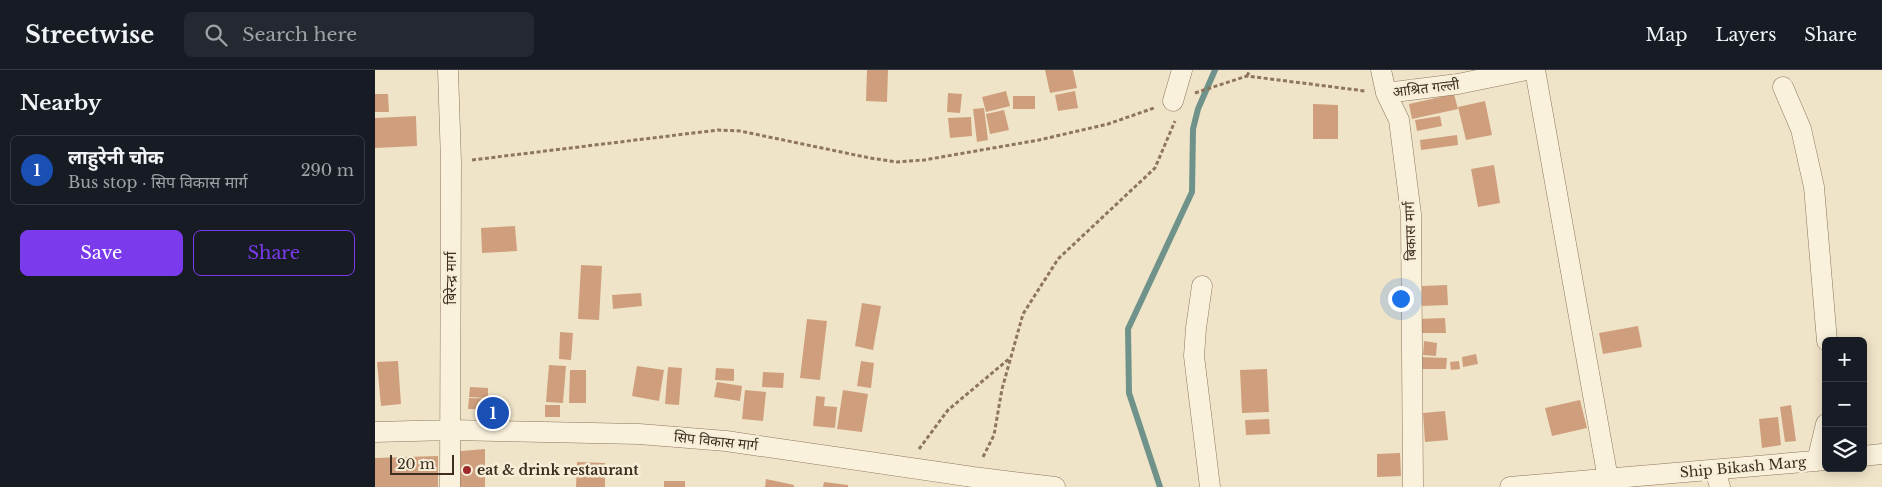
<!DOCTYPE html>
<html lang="en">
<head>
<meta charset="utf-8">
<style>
  body { margin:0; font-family:"Libre Baskerville","Noto Sans Devanagari",serif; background:#242831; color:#f1f3f6 }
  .controls { position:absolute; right:15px; bottom:15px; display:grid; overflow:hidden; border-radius:8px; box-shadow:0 2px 12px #0003 }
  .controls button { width:45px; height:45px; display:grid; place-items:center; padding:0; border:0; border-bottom:1px solid #363941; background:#171b24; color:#f1f3f6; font:25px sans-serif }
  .scale { position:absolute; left:15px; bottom:12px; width:64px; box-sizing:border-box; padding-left:5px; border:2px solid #3d2e20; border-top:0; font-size:14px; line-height:18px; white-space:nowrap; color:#3d2e20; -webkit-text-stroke:4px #f7eed8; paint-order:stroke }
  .you { position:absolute; left:1025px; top:228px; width:18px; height:18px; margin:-12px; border:4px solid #fff; border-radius:50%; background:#1a73e8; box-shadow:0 0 0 8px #1a73e833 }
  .badge { display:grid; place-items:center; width:32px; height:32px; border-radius:50%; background:#7c3aed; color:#fff; font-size:16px; font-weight:700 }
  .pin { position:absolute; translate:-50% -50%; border:2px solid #fff; box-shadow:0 1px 5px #0006 }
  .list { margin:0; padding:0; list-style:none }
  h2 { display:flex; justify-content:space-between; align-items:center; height:65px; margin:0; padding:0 20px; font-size:21px }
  h2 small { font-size:16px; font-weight:400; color:#9ea1a6 }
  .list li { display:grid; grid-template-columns:32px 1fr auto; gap:15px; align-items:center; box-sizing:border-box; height:70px; margin:0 10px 10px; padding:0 10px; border:1px solid #363941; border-radius:8px }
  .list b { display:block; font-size:19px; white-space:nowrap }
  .list p { margin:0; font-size:16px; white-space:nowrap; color:#9ea1a6 }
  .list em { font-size:16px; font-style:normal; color:#9ea1a6 }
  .actions { display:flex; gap:10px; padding:15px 20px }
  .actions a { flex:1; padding:11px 0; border:1px solid #7c3aed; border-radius:8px; text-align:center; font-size:18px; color:#7c3aed }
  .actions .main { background:#7c3aed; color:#fff }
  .icon { flex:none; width:28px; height:28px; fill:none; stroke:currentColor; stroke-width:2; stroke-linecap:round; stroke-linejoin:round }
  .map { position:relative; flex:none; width:1507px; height:417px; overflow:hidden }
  header { display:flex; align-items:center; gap:30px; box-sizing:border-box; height:70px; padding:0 25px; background:#171b24; border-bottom:1px solid #363941 }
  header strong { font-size:24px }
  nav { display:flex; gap:28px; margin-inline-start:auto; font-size:18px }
  .search { width:350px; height:45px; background:#242831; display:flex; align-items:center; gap:12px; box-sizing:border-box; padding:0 18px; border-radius:8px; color:#9ea1a6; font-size:19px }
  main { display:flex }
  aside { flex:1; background:#171b24 }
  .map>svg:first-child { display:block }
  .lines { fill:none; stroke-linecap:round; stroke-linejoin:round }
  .stream { stroke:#6f938a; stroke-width:6 }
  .building { fill:#cf9f7d }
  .minor-casing { stroke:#8d765c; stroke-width:21 }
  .path { stroke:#8d765c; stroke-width:3; stroke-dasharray:4 2.5; stroke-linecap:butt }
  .minor { stroke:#faf1dc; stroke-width:20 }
  .poi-dot { fill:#9e2a2b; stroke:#f7eed8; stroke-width:2 }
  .labels { text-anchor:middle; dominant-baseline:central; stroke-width:5; stroke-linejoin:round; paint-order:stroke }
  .street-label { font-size:14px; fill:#3d2e20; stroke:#f7eed8 }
  .poi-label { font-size:14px; font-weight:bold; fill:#3d2e20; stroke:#f7eed8; text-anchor:start }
</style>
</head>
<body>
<header>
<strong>Streetwise</strong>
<div class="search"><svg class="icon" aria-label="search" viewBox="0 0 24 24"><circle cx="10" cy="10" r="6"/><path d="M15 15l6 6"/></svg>Search here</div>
<nav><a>Map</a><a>Layers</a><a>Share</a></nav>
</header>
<main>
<aside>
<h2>Nearby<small></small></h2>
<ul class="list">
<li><span class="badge" style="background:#1a4fb4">1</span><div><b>लाहुरेनी चोक</b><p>Bus stop · सिप विकास मार्ग</p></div><em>290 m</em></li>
</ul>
<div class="actions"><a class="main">Save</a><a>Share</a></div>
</aside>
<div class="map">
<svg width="1507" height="417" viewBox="0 0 1507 417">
  <rect width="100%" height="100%" fill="#f0e4c8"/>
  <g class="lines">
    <path class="stream" d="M785,417l-31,-94 -1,-64 64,-137 1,-63 5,-20 17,-39"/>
  </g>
  <path class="building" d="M492,0h21l-1,32 -21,-1z
    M670,0h28l4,18 -27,5z
    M631,21l4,15 -24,6 -4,-15z
    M700,21l3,17 -20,3 -3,-16z
    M573,23l14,1 -2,19 -13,-1z
    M0,24h13l1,18h-14z
    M1079,24l4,15 -46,10 -3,-15z
    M638,26h22v13h-22z
    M1110,31l7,34 -26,5 -8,-33z
    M938,34l25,1v34h-25z
    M609,38l4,32 -11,2 -4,-33z
    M629,40l5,20 -19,4 -4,-20z
    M41,46l1,30 -42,2v-30z
    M1065,46l2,10 -25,5 -2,-11z
    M596,47l1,19 -22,2 -2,-20z
    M1082,65l1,10 -37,5 -1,-10z
    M1119,95l6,38 -22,4 -7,-38z
    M140,156l2,25 -35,2 -1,-25z
    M206,195l21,1 -3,54 -21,-1z
    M1072,215l1,20 -26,1 -1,-20z
    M266,223l1,13 -29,3 -1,-14z
    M487,233l19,3 -8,44 -18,-4z
    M1070,248l1,15h-28v-14z
    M432,249l20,2 -7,59 -20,-2z
    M1263,256l4,21 -39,7 -4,-21z
    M185,262l13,1 -2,27 -12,-1z
    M1049,271l13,2 -1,13 -13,-1z
    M1101,284l2,10 -15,3 -1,-10z
    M1043,287l29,1 -1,11h-28z
    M23,291l3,43 -20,2 -4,-44z
    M486,291l13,2 -3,25 -14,-2z
    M1084,291l1,8 -9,1 -1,-8z
    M174,295l17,1 -3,37 -17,-1z
    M262,296l27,4 -5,31 -27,-5z
    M293,297l14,1 -3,37 -14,-1z
    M341,298l18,1v12l-19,-1z
    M892,299l2,43 -27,1 -2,-43z
    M195,300h16v33h-17z
    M388,302l21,1 -1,15 -21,-1z
    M342,312l25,4 -2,15 -26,-4z
    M95,317l18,1v10l-19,-1z
    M370,320l21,2 -3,29 -21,-2z
    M468,320l25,4 -6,38 -25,-3z
    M441,326l9,1 -1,9 13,1 -2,21 -22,-2z
    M94,328l27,1v11l-28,-1z
    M1205,330l7,28 -35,8 -7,-28z
    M170,335h15v12h-15z
    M1416,335l5,36 -11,1 -5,-35z
    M1070,341l3,29 -23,2 -2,-29z
    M1403,347l3,28 -19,3 -3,-29z
    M894,349l1,15 -24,1 -1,-15z
    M110,379v38h-35v-35z
    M1025,383l1,23 -24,1v-23z
    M63,386v31h-63v-29z
    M202,392l28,1v24h-29z
    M391,409l28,6v2h-29z
    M289,411h21v6h-21z
    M449,412l24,3v2h-25z"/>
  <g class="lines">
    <defs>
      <path id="minor" d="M73,0l3,92 -1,325
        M1006,0l5,23 13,27 12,94 2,273
        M1160,0l73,409
        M1408,17l18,42 13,58 13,154
        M1011,23l72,-9 68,-14
        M798,31l9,-31
        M827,216l-6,42 -2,28 16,131
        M0,362l75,-2 189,4 87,7 247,36 82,10
        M1488,386l19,-2
        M1442,391l9,-37
        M1340,400l5,17
        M1135,417l316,-27"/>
    </defs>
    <use href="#minor" class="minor-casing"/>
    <path class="path" d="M872,6l3,-6
      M820,23l52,-17 118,15
      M97,90l246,-30 22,1 130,27 27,4 27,-2 115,-20 69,-16 46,-16
      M544,379l29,-39 62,-52
      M608,387l11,-22 8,-46 21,-75 35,-55 97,-91 20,-47"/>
    <use href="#minor" class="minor"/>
  </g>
  <circle class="poi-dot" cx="92" cy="400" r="5"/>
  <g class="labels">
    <g class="street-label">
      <text transform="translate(1051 18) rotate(-7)">आश्रित गल्ली</text>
      <text transform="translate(1035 161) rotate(-92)">बिकास मार्ग</text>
      <text transform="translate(76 208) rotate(-90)">बिरेन्द्र मार्ग</text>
      <text transform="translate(341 371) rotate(6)">सिप विकास मार्ग</text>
      <text transform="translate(1368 397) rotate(-5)">Ship Bikash Marg</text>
    </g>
    <g class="poi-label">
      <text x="102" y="400">eat &amp; drink restaurant</text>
    </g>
  </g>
</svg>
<div class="controls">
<button>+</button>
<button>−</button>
<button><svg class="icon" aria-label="layers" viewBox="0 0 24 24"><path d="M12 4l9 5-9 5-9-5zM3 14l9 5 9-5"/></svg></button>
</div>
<div class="scale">20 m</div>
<div class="you"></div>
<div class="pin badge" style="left:118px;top:343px;background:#1a4fb4">1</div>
</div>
</main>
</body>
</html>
